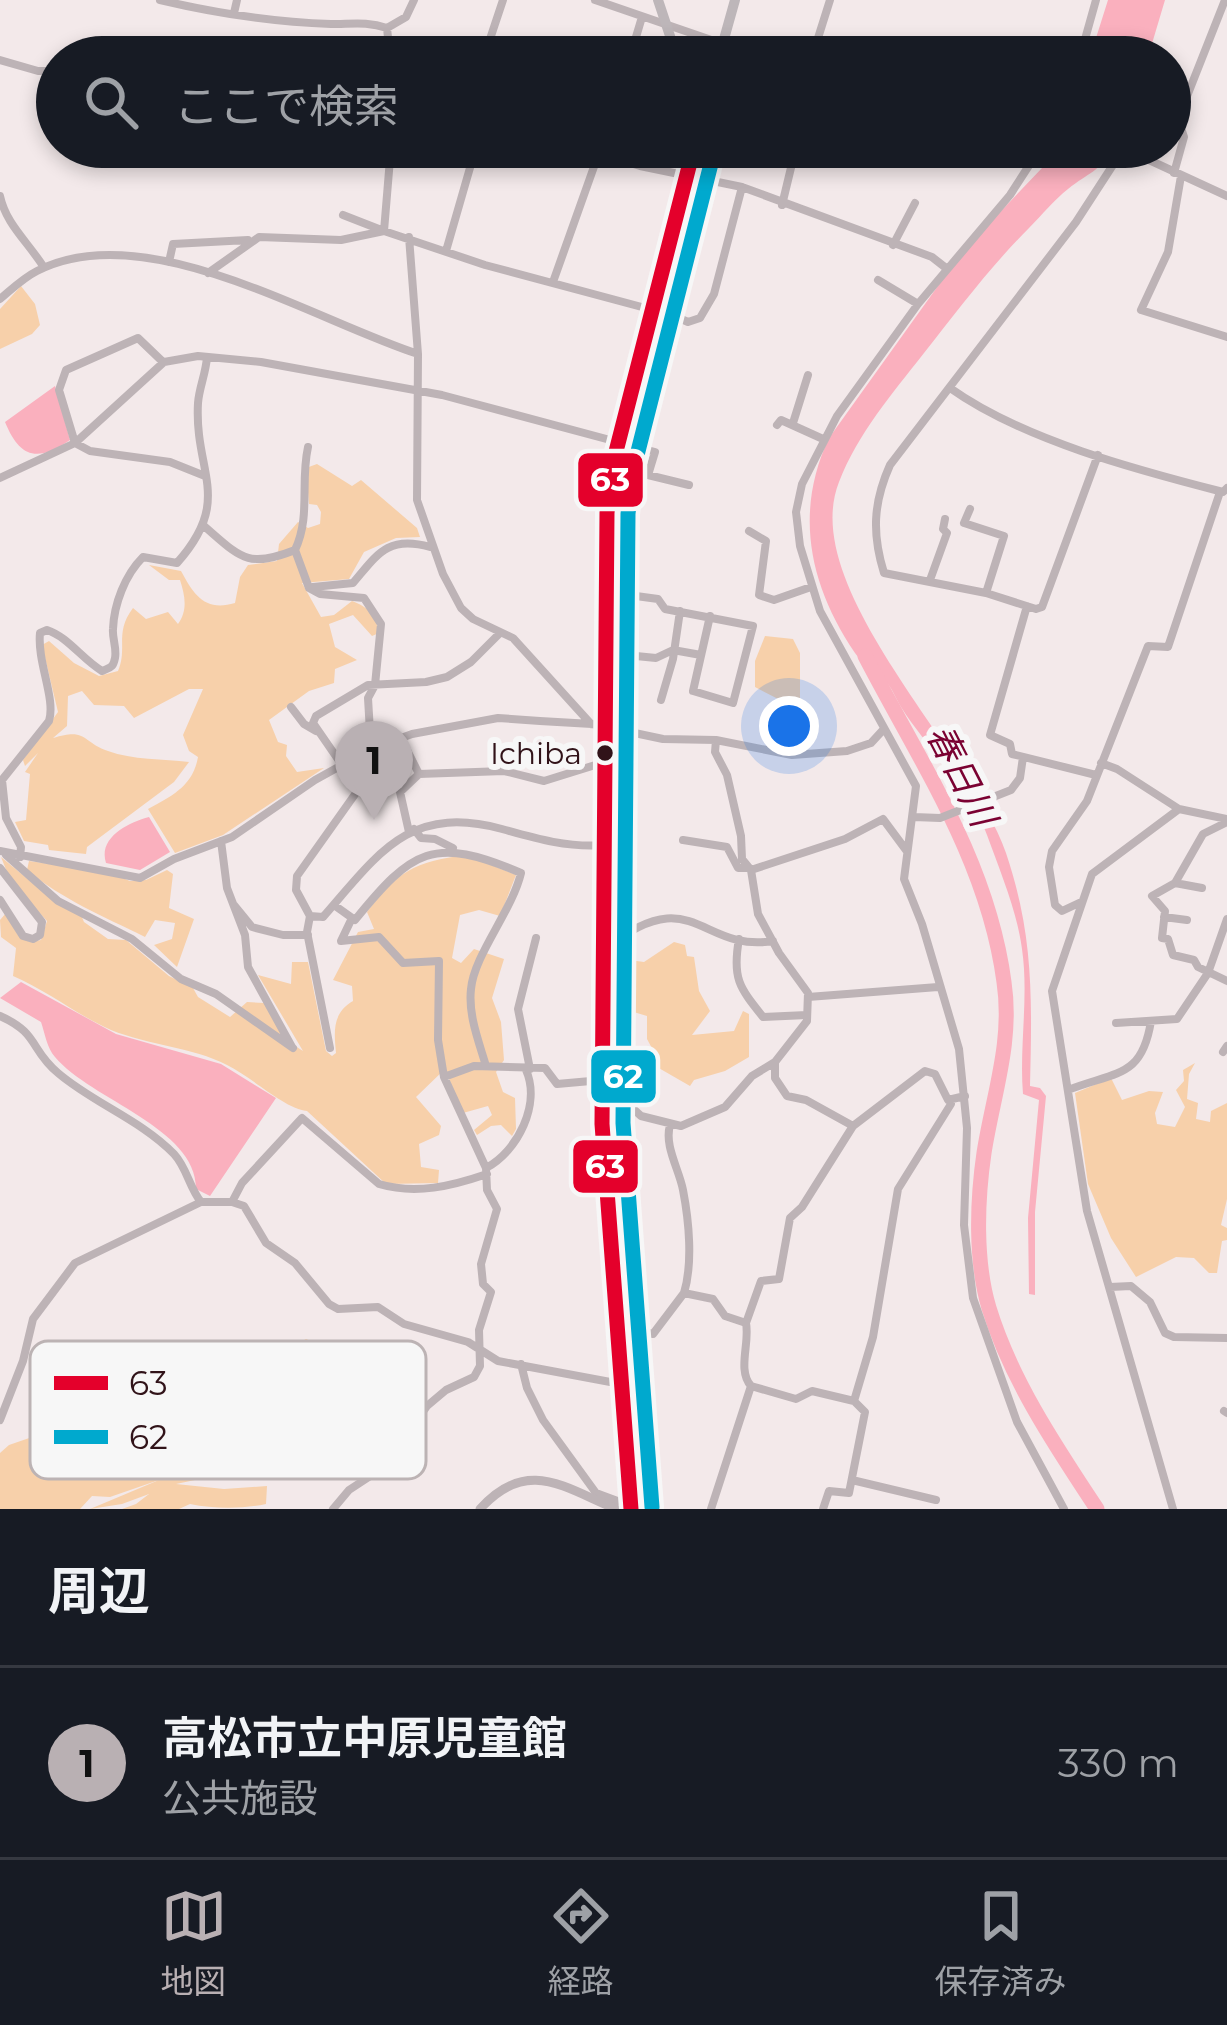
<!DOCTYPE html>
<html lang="ja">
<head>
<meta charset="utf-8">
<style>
  body { margin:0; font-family:Montserrat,"Noto Sans JP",sans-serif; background:#20242c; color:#f1f3f6 }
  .you { position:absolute; left:789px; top:726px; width:42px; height:42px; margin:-30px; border:9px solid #fff; border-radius:50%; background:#1a73e8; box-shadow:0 0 0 18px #1a73e833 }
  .badge { display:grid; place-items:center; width:78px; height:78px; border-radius:50%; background:#b9b0b3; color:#111; font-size:39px; font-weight:700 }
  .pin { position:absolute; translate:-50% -99px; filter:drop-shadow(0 3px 6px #0008) }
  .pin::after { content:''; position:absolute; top:63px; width:42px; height:36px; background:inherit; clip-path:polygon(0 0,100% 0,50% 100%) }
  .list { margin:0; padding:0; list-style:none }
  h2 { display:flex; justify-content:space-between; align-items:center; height:156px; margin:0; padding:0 48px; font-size:51px }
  h2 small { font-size:39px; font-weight:400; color:#9ea1a6 }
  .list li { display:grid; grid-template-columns:78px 1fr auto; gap:36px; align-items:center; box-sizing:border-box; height:192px; padding:0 48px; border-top:3px solid #363941 }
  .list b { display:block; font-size:45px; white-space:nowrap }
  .list p { margin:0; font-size:39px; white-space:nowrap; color:#9ea1a6 }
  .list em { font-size:39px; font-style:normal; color:#9ea1a6 }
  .icon { flex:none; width:66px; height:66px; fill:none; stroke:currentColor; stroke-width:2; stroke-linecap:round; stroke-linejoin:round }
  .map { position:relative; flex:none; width:1227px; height:1509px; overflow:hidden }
  .search { position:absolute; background:#171b24; box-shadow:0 6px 18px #0003; left:36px; right:36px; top:36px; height:132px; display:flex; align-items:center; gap:30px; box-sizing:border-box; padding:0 42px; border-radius:66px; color:#9ea1a6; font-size:45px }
  .sheet { height:348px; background:#171b24 }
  nav { display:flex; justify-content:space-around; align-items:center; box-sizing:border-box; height:168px; border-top:3px solid #363941; background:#171b24; font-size:33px; color:#9ea1a6 }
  nav a { display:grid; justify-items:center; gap:6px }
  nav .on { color:#b9b0b3 }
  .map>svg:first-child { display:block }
  .green { fill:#f7d0aa }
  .water { fill:#fab0be }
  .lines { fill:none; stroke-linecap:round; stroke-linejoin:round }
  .river { stroke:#fab0be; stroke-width:15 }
  .minor { stroke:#bdb3b6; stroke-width:8 }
  .tertiary { stroke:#bdb3b6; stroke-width:9 }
  .secondary { stroke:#bdb6b9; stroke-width:10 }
  .bus-1-casing { stroke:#f7f7f7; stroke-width:24 }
  .bus-2-casing { stroke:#f7f7f7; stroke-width:24 }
  .bus-1 { stroke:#e4002b; stroke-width:15 }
  .bus-2 { stroke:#00a9ce; stroke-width:15 }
  .bus-dot { fill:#311319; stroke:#f7f7f7; stroke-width:4.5 }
  .labels { text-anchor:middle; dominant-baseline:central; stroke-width:12; stroke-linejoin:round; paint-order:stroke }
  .bus-label { font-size:30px; fill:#311319; stroke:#f7f7f7; text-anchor:end }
  .water-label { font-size:36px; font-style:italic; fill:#7a0232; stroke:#f7f7f7 }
  .key { fill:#f7f7f7; stroke:#bcb3b4; stroke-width:3 }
  .key-label { font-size:33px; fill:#311319 }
  .line-badge { stroke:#f7f7f7; stroke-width:4.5 }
  .badge-label { font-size:33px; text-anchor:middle; font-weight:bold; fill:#fff }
</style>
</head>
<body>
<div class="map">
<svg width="1227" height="1509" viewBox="0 0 1227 1509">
  <rect width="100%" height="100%" fill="#f3e9ea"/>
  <path class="green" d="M21,286l14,18 5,21 -8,9 -32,15v-40z
    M317,464l35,22 9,-6 56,48 3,9 -24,1 -32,14 -15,27 -47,4 19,34 13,-2 18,-14c17,6 24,15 27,32l-7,3 -19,-21 -24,9 6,23 22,13 -22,9 -1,14 -25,8 -40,29 9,22 9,3 -1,11 11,16 27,-4 -101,67 -48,18 -27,-44c24,-13 45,-23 50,-52l-9,-6 -6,-16 20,-46h-14l-55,29 -10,-12 -30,-1 -12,-14 -14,5 -1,30 -14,12c34,-11 29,4 55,13 24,9 56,8 81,11l-15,20 -87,65 -1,7 -37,-4 -1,-5 -24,-4 -9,-19 11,-2 4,-46 -5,-2 13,-19 -13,13 -2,-6 35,-48 -16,-67 7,-4 25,22 25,13 19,-5c10,-23 -4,-38 15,-63l13,11 22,-7 10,12c10,-14 7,-28 2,-44h-11l-20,-15 32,6c13,24 24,41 54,32l5,-26 8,-12 29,-4 2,-17 19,-22 10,6 12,-4 1,-12 -4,-7 -8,-1 -3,-36z
    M765,636l28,3 7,14v47l-18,1 -27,-14v-26z
    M466,855l50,20 -16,41 -21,-6 -19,5 -8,43 9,5 13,-14 30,10 -12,39 9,24 3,38 -8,12 7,20 12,6 1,31 -4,7 -11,-11 -10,1 -14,9 -3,-5 18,-15 -4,-9 -25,7 -18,-44 -29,28 25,29 -2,9 -20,9 2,23 18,3 -1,13 -52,1 -79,-73c-24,-3 -55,-34 -80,-46 -35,-18 -79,-20 -116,-35 -34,-15 -63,-39 -98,-54l3,-28 -15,-11 -1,-17 6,-7 12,22 12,7 11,-2 6,-19 -36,-39 -10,-25 57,47 23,11 3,7 24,17 18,1 43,36 24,12 5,9 32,20 17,-15 17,1 25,39 14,9 -45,-76 33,9 1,-22h16l18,89 6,5 4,-3c-2,-21 -4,-40 17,-52l-1,-15 -19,-6 25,-48 16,-3 -7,-17c31,-41 47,-50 99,-57z
    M29,861l78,11 23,9 16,-1 21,-10 6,4 -4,34 25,11 -17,48 -23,-22 18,-6 3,-16 -20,-3 -10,17c-42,-21 -82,-37 -118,-67z
    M674,942l11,3 2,11 7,1 5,34 11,20 -18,24 42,-4 9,-20 6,3v43l-24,14 -31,9 -4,6 -40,-23 4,-11 -7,-13v-23l-30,-9 -2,-34 7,-14 22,3z
    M1195,1063l-6,11 -2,25 11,4 -2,16 14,3 1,-11 16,-8v96l-6,26 6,3v12l-5,1 -5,32h-8l-15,-15 -18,-1 -40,20 -25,-39 -23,-54 -13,-91 36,-15 11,22 27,-9 14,1 -8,21 2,11 18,3 10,-20 -9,-17 8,-9 -1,-11z
    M306,1339l67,26 -9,25h-36l-29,40 -46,9 -33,31 -9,-6 3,5 -19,11 -19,4 48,5 43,-3 -1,18c-23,5 -52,5 -76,0l-11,5h-57l14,-5 13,-10 -27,10 -32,5 69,-29 -49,17 -18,-1 -12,13h-80v-56l9,-8 55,-19 96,-41 51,14 36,-10 26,-32z"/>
  <path class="water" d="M1108,0h57l-17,57h-58z
    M1051,147h62c-14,26 -24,25 -45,42 -14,11 -26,26 -39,39 -39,39 -71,82 -105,125 -32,41 -66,80 -85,129 -42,106 132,269 167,371 28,83 26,147 24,233l10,2 6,8 -11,116v83l-6,-1 -1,-76 11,-118 -16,-6c-4,-47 6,-97 -1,-145 -5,-38 -22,-78 -35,-114 -18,-50 -59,-85 -86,-128 -5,-8 -8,-17 -14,-24 -9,-13 -23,-16 -32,-30 -46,-68 -61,-141 -26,-215l134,-187 79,-83z
    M55,386l15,54c-34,24 -51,16 -65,-18z
    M149,817l21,35 -30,18 -34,-7c-8,-25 21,-40 43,-46z
    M21,982l95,52 105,30 55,34 -66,98 -14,-7c1,-61 -105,-89 -141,-132 -8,-9 -10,-23 -14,-35l-41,-24z"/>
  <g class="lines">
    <path class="river" d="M865,656c55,106 123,205 139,326 9,60 -11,113 -20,171 -7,48 -9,108 5,155 22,72 67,139 108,201"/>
    <path class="minor" d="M160,0c55,13 114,22 171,24 21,0 36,-3 56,4l19,-11 8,-17
      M595,0l128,44
      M234,13l3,-13
      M387,28l3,29
      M484,57l19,-57
      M630,57l12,-40
      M812,57l18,-57
      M1080,57l16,-57
      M0,60l38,11h19
      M577,147l63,19 102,21 -28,107 -14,24 -12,4 -34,-15
      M1006,147l26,15
      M1041,147l-31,48 -92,109 -81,112 -35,68 -6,28 4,34 20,65 96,175 -12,93 18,45 37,125 8,79 -3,97 9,73 44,124 47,87
      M1123,148l104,48
      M1174,173l10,-36 -6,-18 47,-119
      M1181,176l-13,76 -27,58 86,27
      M742,187l190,70 14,11
      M0,196c6,28 27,45 43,70
      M782,205l14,-58
      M343,215l41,16 7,-84
      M409,237l9,117
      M893,245l22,-42
      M446,251l30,-104
      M169,262l4,-18 75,-4
      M208,273l51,-36 82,3 43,-9 101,34 168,45
      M878,280l40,24
      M553,282l48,-135
      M0,299c12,-10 23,-21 37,-28 108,-56 276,49 381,83l-1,146 26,74 18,34 12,11 40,19 78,86
      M163,362l-25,-24 -72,32 -7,20 16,53 15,8 80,11 35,14
      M950,388c73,52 187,82 273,104l4,-4
      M793,423l15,-48
      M777,425l4,-5 42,19
      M1098,455l-56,152 -6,2 -50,-16 -102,-20c-12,-39 -11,-70 6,-108l186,-243 48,-74
      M0,478l75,-35 89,-81 34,-6 63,6 181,33 213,57 -7,23 41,10
      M970,509l-6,14 40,13 -18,57
      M204,526c36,31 43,43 91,24 16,-34 5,-67 13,-103
      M749,531l17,10 -7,54 15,5 37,-13
      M295,550l14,38 11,6 44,4 17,26 -6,61 -7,13 3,51
      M930,580l17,-47 -4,-4 2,-10
      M313,587l40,-4c24,-28 34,-48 77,-36
      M1027,606l-37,129 20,9 2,10 84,21
      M606,653l50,5 17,-8 28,5
      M622,654l14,-58 22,3 7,10 88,17 -20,77 -40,-12 17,-75
      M661,700l12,-41 7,-48
      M291,707l13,17 12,7
      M401,738l18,36 -19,18 9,40
      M606,749l26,-17
      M363,753v30l-66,93 -1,14 14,26 13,1c56,-64 86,-113 179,-88 35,10 67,19 103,16
      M1101,763l16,6 62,40 48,10
      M342,765l-29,-42 3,-7 52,-31 58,-3 21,-5 24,-15 29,-29
      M419,774l85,-3 40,10 61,-19
      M914,817l26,1 71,-28 9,-12 3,-21
      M1227,822l-24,12 -28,49 -23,13 13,15 -3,27 6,1 5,16 21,5 4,7 29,14
      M414,829l7,9 14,1 18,9
      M683,840l44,7 11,21h11
      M221,841l6,47 18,47 3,32 44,80
      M0,851l140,27 34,-19 58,-22 83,-57 56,-31 41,-15 86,-16 42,3 52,3 71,15 53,1 76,15 55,-4 24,-8 12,-13
      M6,855l52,46 74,38 49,40 35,15 77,54
      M20,857l1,-10 -15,-29 -4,-38 47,-59c7,-22 -12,-59 -9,-88l7,-3c21,7 35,29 55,41 9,-4 11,-3 13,-13 2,-10 -3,-20 -2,-29 1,-25 12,-54 30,-72l34,6c57,-64 17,-90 21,-160 1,-15 8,-30 9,-46
      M0,868l42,54 -2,13 -7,4 -10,-3 -23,-36
      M751,870l94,-31 38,-20 23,31
      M1175,883l27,5
      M1079,903l-17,8 -7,-6 -6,-38 3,-16 35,-50 61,-155 20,1 52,-155
      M234,905l18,22 31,8h25
      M334,905l21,15c57,-70 78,-85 166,-47 -9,38 -47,82 -50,116 -3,26 8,53 15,77
      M310,916l-3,16 23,116
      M1164,917l23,3
      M739,939c-7,39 0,48 24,78l44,-2
      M604,950c89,-72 96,3 169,-9
      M808,997l130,-10
      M0,1016c39,17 30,34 58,57 35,30 83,47 116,81 13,14 15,33 27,48
      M1116,1023l61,-4 31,-46 19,-54
      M1223,1052l4,-6
      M775,1063v15l12,18 19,4 47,26
      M530,1069l-12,-60 18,-71
      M444,1077l30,-11 71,2 12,16 45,-4 39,36 40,10 44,-19 27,-31 23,-14 32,-41 1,-28 -29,-40 -21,-39 -7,-44 -9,-11 -1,-23 -14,-61 -12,-23 1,-12
      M1068,1090c49,-19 74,-12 83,-69
      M670,1125c-6,21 9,44 13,65 6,31 10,73 1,103
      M486,1168c32,-17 55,-64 40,-98
      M232,1202l10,-19 60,-65 77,66c37,11 73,2 108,-10
      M1110,1287l21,-1 19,16 15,31 9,4 53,1
      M746,1323c4,20 -9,47 5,63l45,13 16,-8 42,10 19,-64 25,-148 53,-85v-5
      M618,1326l35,8 31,-41 29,6 12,17 21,7 15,-42 18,-2 11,-61 12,-11 51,-81 72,-55 10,3 13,26 17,-4
      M521,1364l6,24 16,32 53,73 35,13
      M1224,1411l3,2
      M0,1420l23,-59 10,-42 42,-56 126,-61h31l12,4 22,37 29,20 34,41 9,5 40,-2 26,17 64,18 30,19 123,23
      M852,1480l84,20
      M333,1509l16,-19 35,-23 43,-61 19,-16 28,-13 6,-11 -1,-36 12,-38 -8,-8 -2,-20 16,-55 -10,-19 -1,-22 -42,-91 -6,-37 1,-79 -36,2 -24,-26 -38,4 11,-23
      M711,1509l40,-123
      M823,1509l6,-18 20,2 16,-81 -11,-11
      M1173,1509l-86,-298 -35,-220 40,-117 87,-65"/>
    <path class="tertiary" d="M480,1509c47,-52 83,-22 136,0"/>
    <path class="secondary" d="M658,0l19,57
      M719,57l16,-57
      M631,1509l-29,-385 5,-611 4,-42 83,-324"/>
    <defs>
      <path id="bus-1" d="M631,1509l-29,-385 5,-611 4,-42 83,-324"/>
      <path id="bus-2" d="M652,1507l-29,-384 5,-609 4,-39 82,-323"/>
    </defs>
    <use href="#bus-1" class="bus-1-casing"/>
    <use href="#bus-2" class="bus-2-casing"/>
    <use href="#bus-1" class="bus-1"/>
    <use href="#bus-2" class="bus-2"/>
  </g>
  <circle class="bus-dot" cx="605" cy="753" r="10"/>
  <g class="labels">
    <g class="bus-label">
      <text x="582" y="753">Ichiba</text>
    </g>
    <g class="water-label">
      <text transform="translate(962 775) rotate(63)">春日川</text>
    </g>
  </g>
  <rect x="30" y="1341" width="396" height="138" rx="18" class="key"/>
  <rect x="54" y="1376" width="54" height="14" fill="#e4002b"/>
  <rect x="54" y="1430" width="54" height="14" fill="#00a9ce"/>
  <g class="key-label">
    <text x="129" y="1395">63</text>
    <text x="129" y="1449">62</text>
  </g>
  <g class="line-badge">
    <rect x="576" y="451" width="69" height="58" rx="12" fill="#e4002b"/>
    <rect x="589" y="1048" width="69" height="57" rx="12" fill="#00a9ce"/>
    <rect x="571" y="1138" width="69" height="57" rx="12" fill="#e4002b"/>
  </g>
  <g class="badge-label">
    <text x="610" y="491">63</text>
    <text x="623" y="1088">62</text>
    <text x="605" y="1178">63</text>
  </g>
</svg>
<div class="you"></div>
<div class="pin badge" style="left:374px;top:820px">1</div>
<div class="search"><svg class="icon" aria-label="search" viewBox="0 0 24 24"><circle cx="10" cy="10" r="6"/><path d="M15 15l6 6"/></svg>ここで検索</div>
</div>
<section class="sheet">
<h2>周辺<small></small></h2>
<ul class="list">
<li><span class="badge">1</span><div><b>高松市立中原児童館</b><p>公共施設</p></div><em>330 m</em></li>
</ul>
</section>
<nav>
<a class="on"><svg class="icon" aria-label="map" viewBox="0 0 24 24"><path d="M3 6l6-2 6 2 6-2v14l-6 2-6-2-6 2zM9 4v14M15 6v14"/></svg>地図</a>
<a><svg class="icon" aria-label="directions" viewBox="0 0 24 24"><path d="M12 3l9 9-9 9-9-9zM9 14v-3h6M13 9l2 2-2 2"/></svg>経路</a>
<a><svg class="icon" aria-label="saved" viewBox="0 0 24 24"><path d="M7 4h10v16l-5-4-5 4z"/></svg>保存済み</a>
</nav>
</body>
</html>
